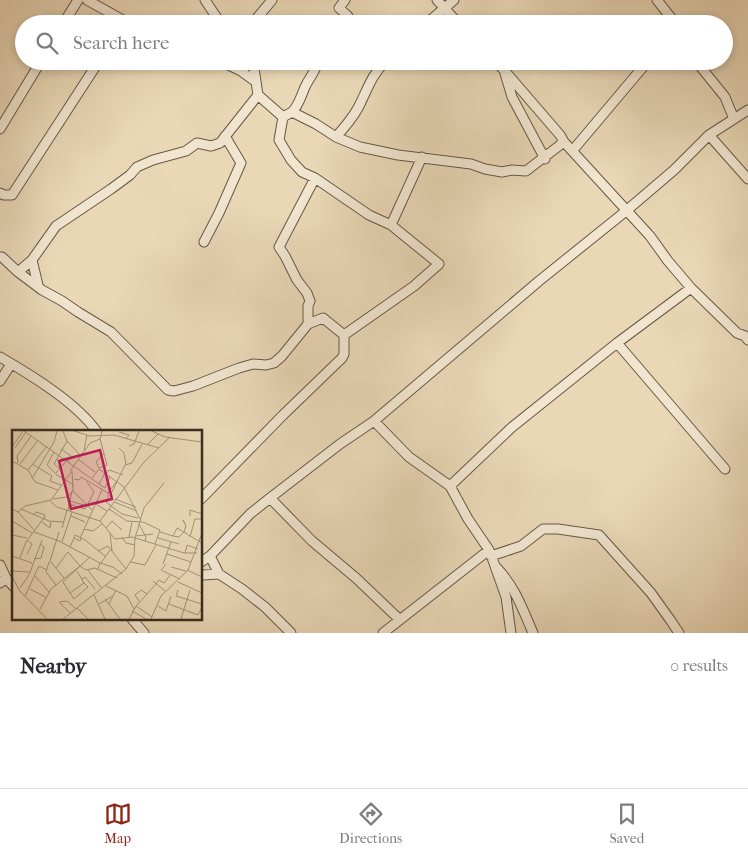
<!DOCTYPE html>
<html lang="en">
<head>
<meta charset="utf-8">
<style>
  body { margin:0; font-family:"IM FELL French Canon",serif; background:#f2f2f3; color:#2b2b33 }
  .list { margin:0; padding:0; list-style:none }
  h2 { display:flex; justify-content:space-between; align-items:center; height:65px; margin:0; padding:0 20px; font-size:21px }
  h2 small { font-size:16px; font-weight:400; color:#7c7c81 }
  .icon { flex:none; width:28px; height:28px; fill:none; stroke:currentColor; stroke-width:2; stroke-linecap:round; stroke-linejoin:round }
  .map { position:relative; flex:none; width:748px; height:633px; overflow:hidden }
  .search { position:absolute; background:#fff; box-shadow:0 2px 8px #0003; left:15px; right:15px; top:15px; height:55px; display:flex; align-items:center; gap:12px; box-sizing:border-box; padding:0 18px; border-radius:28px; color:#7c7c81; font-size:19px }
  .sheet { height:155px; background:#fff }
  nav { display:flex; justify-content:space-around; align-items:center; box-sizing:border-box; height:70px; border-top:1px solid #e1e1e2; background:#fff; font-size:14px; color:#7c7c81 }
  nav a { display:grid; justify-items:center; gap:2px }
  nav .on { color:#8f2418 }
  .map>svg:first-child { display:block }
  .lines { fill:none; stroke-linecap:round; stroke-linejoin:round }
  .street-casing { stroke:#665846; stroke-width:11 }
  .street { stroke:#f1e5d0; stroke-width:9 }
  .inset-road { fill:none; stroke:#a3937a; stroke-width:1 }
  .view { fill:#c2185b; fill-opacity:0.15; stroke:#c2185b; stroke-width:2.5 }
  .inset-edge { fill:none; stroke:#3a2e21; stroke-width:2.5 }
</style>
</head>
<body>
<div class="map">
<svg width="748" height="633" viewBox="0 0 748 633">
  <rect width="100%" height="100%" fill="#e9d7b6"/>
  <filter id="stains"><feTurbulence type="fractalNoise" baseFrequency=".004" numOctaves="4"/><feColorMatrix values="0 0 0 0 .2 0 0 0 0 .09 0 0 0 0 .02 0 0 0 .5 -.17"/></filter>
  <radialGradient id="worn" r=".72"><stop offset=".6" stop-color="#630" stop-opacity="0"/><stop offset="1" stop-color="#630" stop-opacity=".3"/></radialGradient>
  <g class="lines">
    <defs>
      <path id="street" d="M87,0l43,24
        M205,0l16,24
        M437,0l22,24
        M657,0l19,24
        M63,24l15,-24
        M252,24l20,-24
        M341,24l7,-8 -9,-8 6,-8
        M426,24l28,-24
        M220,61l21,10 14,10
        M253,61l5,34 25,22 9,-5 24,12 20,13 24,10 38,8 73,9 14,5 17,3 10,-2 14,1 38,-29
        M495,61l9,9 8,27 33,62
        M696,61l29,36 9,22
        M504,70l56,65 4,7 86,94 18,25 23,27 46,45 8,3 3,4
        M292,112c7,-7 9,-16 13,-25 5,-11 10,-14 13,-26
        M283,117l-4,23 12,20 11,12 13,6 54,37 22,10
        M0,129l41,-68
        M709,135l39,44
        M336,137c8,-9 16,-18 22,-29 9,-17 13,-33 28,-47
        M573,150l75,-89
        M0,193l4,2h8l87,-134
        M204,242l15,-29 22,-50 -16,-27
        M0,257h2l16,15 24,18 20,11 16,11 33,20 57,58 6,1 19,-5 46,-18 14,-4 13,1 8,-2 8,-7 26,-32 15,-6 21,17v19l-2,4 -59,57 -82,84
        M32,260l6,25
        M18,272l14,-12 24,-34 55,-37 19,-14 7,-8 16,-7 33,-9 11,-8 14,3 9,-3 38,-48
        M308,324v-18l2,-5 -3,-8 -10,-13 -12,-24 -6,-9 36,-69
        M344,335l70,-49 25,-22 -48,-39 31,-68
        M617,343l108,126
        M0,357c31,18 77,46 97,75
        M0,381l11,-17
        M374,421l35,36 41,29 18,33 21,31 -106,83
        M450,486l61,-58 106,-85 74,-55
        M490,552l16,45 5,36
        M210,556l9,18
        M491,556l30,-10 22,-17h15l41,6 52,58 20,28 8,12
        M201,562l9,-6 40,-42 20,-16
        M0,565l6,13 -6,5
        M497,568c18,19 26,42 36,65
        M201,574l2,1 16,-1 23,15 23,18 26,26
        M6,578l8,9
        M132,619l12,14
        M399,619l-43,-41 -44,-37 -42,-43 70,-54 34,-23 165,-140 87,-70 48,-41 35,-35 39,-25"/>
    </defs>
    <use href="#street" class="street-casing"/>
    <use href="#street" class="street"/>
  </g>
  <g transform="translate(12 430)">
    <rect width="190" height="190" fill="#e9d7b6"/>
    <path class="inset-road" d="M12,1l75,53 6,-11M62,1l16,5 24,-1 45,13M140,1l13,6 37,5M107,2l10,3 -3,4M55,11l14,15M135,15l11,-11M117,16l5,-2 5,-13M0,17l11,-16M3,18l11,-16M107,18l5,5 2,12M49,19l10,7 -3,5M72,20l3,-15M42,22l-7,13 10,10 17,10M67,30l16,12M0,31l16,9 7,12 23,8M6,33l-1,-7 14,-20M8,34l18,-24M20,34l20,12 -2,5 11,4M47,38l-5,-4 13,-23 -4,-10M87,38l8,-3 -7,-26 2,-8M87,38l-3,-6 8,-9M16,40l19,-24M58,41l20,-28 10,-4M44,43l11,-13M94,44l3,-4 14,5M21,47l21,-35 3,-11M80,48l7,-9 25,18 16,32M62,49l5,1 2,-3 27,16v7M75,52l7,10 -6,12M87,54l6,4 5,-11M61,61l19,19M100,62l13,-27 7,-2 10,-19M96,63l9,-12M41,69l14,-2 6,-6 -1,-20M103,69l21,8M97,70l-3,2 16,12 16,4M38,71l7,6 43,14 15,18 17,-2 52,16h13M58,71l14,4 -2,3M102,72l23,9M82,73l13,8M57,74l16,5 3,-4M0,79l6,3 7,-6 26,-6 21,-29M9,79l28,12 14,1M97,79l18,12 16,1 17,8 -5,14M56,80l4,-19M6,82l17,19M22,85l2,-3 9,3 -1,4M59,86l14,6M178,86v-6l12,4M0,91l20,12M88,91l44,-59 25,-24M30,92l8,6 1,-6M127,94l7,13 -1,4M50,98l5,-18M94,98l6,-7 10,9M72,99l9,2 9,-7M22,102l25,9 41,22 -2,6M47,102l-9,29 14,17M148,102l13,4 4,-8 25,15M98,103l2,18M0,105l15,3M123,106l18,-2M161,106l6,1 5,-5 2,-6 -3,-6 2,4M110,107l4,6 9,2M117,107l3,-15M178,107l5,-18h7M62,108l1,-3 10,5 20,16M68,108l22,-48M146,108l21,6M15,110l5,4 -5,10M50,112l10,-30M58,117l4,-9 6,3 1,-3M86,121l10,-5 18,23M173,123l2,-8 11,4M155,124l24,8M0,126l20,7M8,128l6,-16 17,-23M22,129l7,-1 3,-11 -4,-3M37,132l-3,10 10,13M119,132l14,3 11,-20M88,133l13,4 9,7M89,133l9,-13M151,134l8,-22M154,134l-5,6 19,9M159,137l15,4M44,138l12,-16 12,14M76,140l14,19M175,140l15,7M0,141l17,1M65,141l7,12 -14,10 -7,-11 27,-25M0,146l7,14 28,29M23,146l14,16M70,149l3,-2 10,12M141,151l12,10M166,152l24,11M94,156l21,10 7,13M8,158l9,-13 13,-35M18,159l17,9M166,160l-2,6 26,8M58,163l4,6 14,-12 -4,-4M82,165l11,24M13,166l14,-30 8,4M93,169l15,20M127,171l-4,-6 6,-5 6,4M87,174l14,-8M97,174l7,-14M157,174l29,11 4,-8M124,176l16,11M146,176l8,5 5,-15M65,178l11,11M28,179l11,-20 29,-23 6,4 9,-2 22,10M120,181l14,8M58,183l-11,-11 8,-1 9,8M51,189l63,-50 8,-13 1,-18 9,-30 20,-25M117,189l7,-13 20,-22 3,-4 5,3 7,-9M139,189l10,-23 27,-26 14,-37M169,189l9,-29"/>
    <path class="view" d="M88,20l12,49 -41,10 -12,-48z"/>
    <rect width="190" height="190" class="inset-edge"/>
  </g>
  <rect width="100%" height="100%" filter="url(#stains)"/>
  <rect width="100%" height="100%" fill="url(#worn)"/>
</svg>
<div class="search"><svg class="icon" aria-label="search" viewBox="0 0 24 24"><circle cx="10" cy="10" r="6"/><path d="M15 15l6 6"/></svg>Search here</div>
</div>
<section class="sheet">
<h2>Nearby<small>0 results</small></h2>
<ul class="list">
</ul>
</section>
<nav>
<a class="on"><svg class="icon" aria-label="map" viewBox="0 0 24 24"><path d="M3 6l6-2 6 2 6-2v14l-6 2-6-2-6 2zM9 4v14M15 6v14"/></svg>Map</a>
<a><svg class="icon" aria-label="directions" viewBox="0 0 24 24"><path d="M12 3l9 9-9 9-9-9zM9 14v-3h6M13 9l2 2-2 2"/></svg>Directions</a>
<a><svg class="icon" aria-label="saved" viewBox="0 0 24 24"><path d="M7 4h10v16l-5-4-5 4z"/></svg>Saved</a>
</nav>
</body>
</html>
